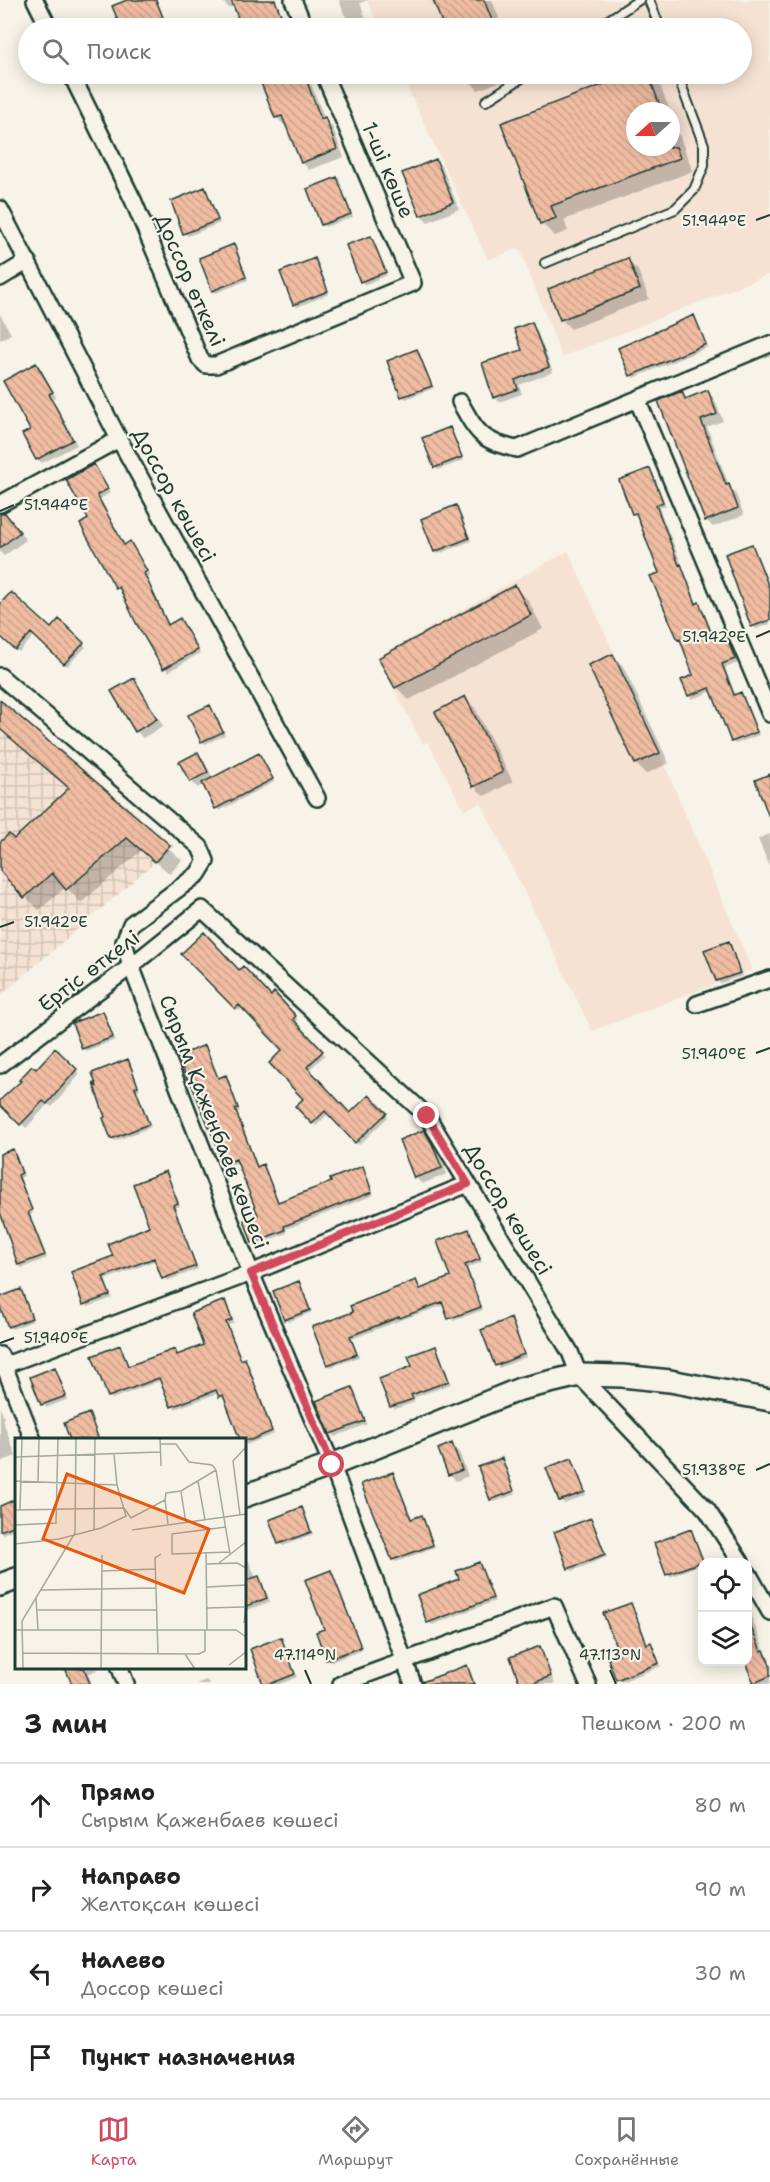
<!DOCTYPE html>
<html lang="ru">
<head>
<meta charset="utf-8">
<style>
  body { margin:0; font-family:"Shantell Sans",sans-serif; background:#f2f2f2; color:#222 }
  .controls { position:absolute; right:18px; bottom:18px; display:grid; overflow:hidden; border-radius:12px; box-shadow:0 3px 15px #0003 }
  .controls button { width:54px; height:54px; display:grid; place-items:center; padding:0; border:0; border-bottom:2px solid #e0e0e0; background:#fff; color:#222; font:30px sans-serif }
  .compass { position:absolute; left:626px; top:102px; width:54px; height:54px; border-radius:50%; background:#fff; box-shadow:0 3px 15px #0003; rotate:249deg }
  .stop { position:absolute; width:18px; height:18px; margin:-14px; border:4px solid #d1495b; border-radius:50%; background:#fff }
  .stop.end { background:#d1495b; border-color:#fff; box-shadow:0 2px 6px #0008 }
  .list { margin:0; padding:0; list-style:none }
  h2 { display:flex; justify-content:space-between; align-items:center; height:78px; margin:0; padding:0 24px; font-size:26px }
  h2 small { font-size:20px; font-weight:400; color:#767676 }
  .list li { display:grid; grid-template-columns:39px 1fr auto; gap:18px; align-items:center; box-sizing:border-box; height:84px; padding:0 24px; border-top:2px solid #e0e0e0 }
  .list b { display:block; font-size:22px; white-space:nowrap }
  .list p { margin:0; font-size:20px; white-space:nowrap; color:#767676 }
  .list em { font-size:20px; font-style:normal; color:#767676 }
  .icon { flex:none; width:33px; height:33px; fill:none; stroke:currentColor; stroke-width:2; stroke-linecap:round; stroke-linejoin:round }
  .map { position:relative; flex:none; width:770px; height:1684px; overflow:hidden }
  .search { position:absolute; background:#fff; box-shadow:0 3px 15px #0003; left:18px; right:18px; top:18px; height:66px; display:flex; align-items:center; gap:15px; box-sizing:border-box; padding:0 21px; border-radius:33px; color:#767676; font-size:22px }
  .sheet { height:414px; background:#fff }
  nav { display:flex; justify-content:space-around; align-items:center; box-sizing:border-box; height:84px; border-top:2px solid #e0e0e0; background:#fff; font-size:16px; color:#767676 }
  nav a { display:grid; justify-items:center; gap:3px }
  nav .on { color:#d1495b }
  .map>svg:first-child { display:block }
  .built { fill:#f5e2d3; fill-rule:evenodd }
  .industrial { fill:url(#industrial-grid) }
  .shadow { fill:#0003 }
  .building { fill:url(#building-back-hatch); stroke:#1f3d34; stroke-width:1.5 }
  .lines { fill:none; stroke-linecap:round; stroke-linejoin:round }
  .lane-casing { stroke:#1f3d34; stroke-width:12 }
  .street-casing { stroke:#1f3d34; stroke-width:20 }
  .secondary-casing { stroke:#1f3d34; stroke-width:26 }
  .lane { stroke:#f7f3e8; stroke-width:8 }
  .street { stroke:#f7f3e8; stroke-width:15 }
  .secondary { stroke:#f7f3e8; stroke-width:21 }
  .route { stroke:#d1495b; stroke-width:8 }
  .ticks { fill:none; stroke:#1f3d34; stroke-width:2 }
  .labels { text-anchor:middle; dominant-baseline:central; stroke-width:4.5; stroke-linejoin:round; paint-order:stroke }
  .street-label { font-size:21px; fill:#1f3d34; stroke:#f7f3e8 }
  .inset-road { fill:none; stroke:#a1aaa0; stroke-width:1.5 }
  .view { fill:#e8590c; fill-opacity:0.15; stroke:#e8590c; stroke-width:3 }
  .inset-edge { fill:none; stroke:#1f3d34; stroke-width:3 }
  .ticks-label { font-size:15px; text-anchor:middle; fill:#1f3d34; stroke:#f7f3e8; stroke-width:4.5; stroke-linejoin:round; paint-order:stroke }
</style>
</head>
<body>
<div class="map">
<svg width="770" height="1684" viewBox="0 0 770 1684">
  <defs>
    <pattern id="industrial-grid" width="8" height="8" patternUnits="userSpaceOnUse" patternTransform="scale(1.5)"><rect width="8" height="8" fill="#f5e2d3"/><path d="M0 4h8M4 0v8" fill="none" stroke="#d2c3b6"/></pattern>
    <pattern id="building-back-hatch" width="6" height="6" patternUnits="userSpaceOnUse" patternTransform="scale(1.5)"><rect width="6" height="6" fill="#f0bca2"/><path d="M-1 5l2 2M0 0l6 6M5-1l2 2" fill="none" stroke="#cda28c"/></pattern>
  </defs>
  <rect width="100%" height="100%" fill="#f7f3e8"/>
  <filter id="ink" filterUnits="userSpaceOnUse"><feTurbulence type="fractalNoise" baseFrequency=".0167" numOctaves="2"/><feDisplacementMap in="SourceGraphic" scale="12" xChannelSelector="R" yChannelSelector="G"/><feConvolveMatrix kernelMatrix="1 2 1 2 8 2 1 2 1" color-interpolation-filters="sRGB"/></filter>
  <g filter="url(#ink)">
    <path class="built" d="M367,0h403v274l-208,83 -43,-109 -31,12 -87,-186h341v-46h-362zM635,111h36v36h-36z
      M568,551l97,215 87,204 -160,61 -111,-228 -17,7 -36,-68 -5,2 -46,-87z"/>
    <path class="industrial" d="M0,698l174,148 -174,150z"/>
    <path class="shadow" d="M131,0h26l9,23 -14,5h-30l-8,-21z
      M221,0h46l18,16 5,12h-47l-9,-22 -5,2z
      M339,0h29l-8,3 6,16 -12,5 -10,-10z
      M435,0h57l11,28h-57z
      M260,74h47l18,45 7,7 12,31 -35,13 -7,-8 -15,-38 -3,1 -7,-7z
      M463,74h57l-42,16z
      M636,74h14l9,9 11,28h-35v36h36v-33l22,57 -129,49 4,11 -13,5 -14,-13 -38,-99z
      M435,161l7,6 17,42 -31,13 -7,-7z
      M337,179l16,38 -28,10 -16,-38z
      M205,189l15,34 -32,13 -3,-3z
      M371,237l16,38 -23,10 -16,-39z
      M233,246l15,34 -32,13 -3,-3z
      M314,260l15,34 -32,13 -3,-3z
      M627,260l11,10 11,29 -78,30 -10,-10z
      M0,314l11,20 -11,6z
      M694,317l14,30 -74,31 -3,-3z
      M531,324l5,5 17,43 -34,13 3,9 -23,8 -4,-5 29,-47z
      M417,351l17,37 -28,11 -3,-3z
      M36,364l5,5 15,28 -3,2 24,46 -35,18 -5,-4 -5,-28z
      M707,392l7,6 9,23 -16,6 23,61 5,4 9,23 -31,12 -7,-7 -25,-127 7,6z
      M450,428l14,32 -26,10 -3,-3z
      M97,469l13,24 -10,6 25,47 5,-3 4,4 16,28 -4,2 24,49 10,-6 20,33 -32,19 -46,-81 -5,-3 -27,-68z
      M650,470l3,3 13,33 -7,2 39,97 4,2 14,34 10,-4 3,3 9,23 -13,5 11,28 5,-2 3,3 15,38 -24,9 -3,-3 -19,-50 -21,8 -3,-4 6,-19 -12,-33 -4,-4 -18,-66 -22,-57 -5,-3z
      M456,507l15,34 -33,13 -3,-3z
      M0,515l11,6 15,19 -22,16 -4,-4z
      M751,545l19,44v35l-14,5 -3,-3z
      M514,587l14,13 15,29 -134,71 -13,-13z
      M0,606l51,24 8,-9 27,26 -19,19 -32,-31 -16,17 -19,-17z
      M613,655l10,11 46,97 -23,11 -10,-10z
      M133,680l7,7 23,39 -20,12 -7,-7 -23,-39z
      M465,698l10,10 38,74 -29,14 -10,-10z
      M0,702l182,158 -12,14 -28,-24 -61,53 -15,-16 -27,23 -14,-14 -25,-27v-25l14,-3 56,-52 -70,-60z
      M210,706l15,29 -20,9 -3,-3z
      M198,753l6,7 9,19 46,-24 15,27 -55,29 -15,-27 -6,4 -7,-7z
      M770,834v30l-1,1 -11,-26z
      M728,943l3,3 11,30 -22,7 -3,-3z
      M183,954l56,18 32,26 3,-3 24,25 -3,3 30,32 -17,16 42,44 19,-18 19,20 -29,28 -30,-32 -13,13 -19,-19 8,-8 -21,-48 -41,-44 -4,4z
      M103,1013l12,27 -29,11 -2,-3z
      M205,1047l14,32 6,-2 3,3 12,31 -3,1 21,56 5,-2 3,3 13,34 54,-21 29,-14 12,27 -88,34 1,4 -30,12 -3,-3 6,-26 -21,-54 -11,4 -3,-3 -45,-107z
      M55,1050l25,24 -28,33 -4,-3 -22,24 -26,-26 36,-31z
      M128,1061l12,28 -3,1 14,37 -36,14 -3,-3z
      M424,1132l15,20 8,22 -25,10 -7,-7z
      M13,1151l11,25 -4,2 13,35 -3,2 17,43 -25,10 -3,-3 -19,-57v-52z
      M166,1173l14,33 -6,2 24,61 -31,12 -10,-21 -52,20 7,18 -24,9 -3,-3 30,-47 36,-30z
      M469,1231l13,31 -15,6 16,42 -30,11 -8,-16 -42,14 -51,20 7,18 -28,10 -3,-3 27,-51 61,-32 5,9 31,-12z
      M299,1283l13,29 -24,10 -3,-3z
      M20,1291l13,30 -21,8 -3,-3 -9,-27z
      M224,1302l10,21 -6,2 14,36 3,-1 3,3 26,71 -28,11 -20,-47 -3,1 -5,-6 -43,16 -13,-29 -50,19 -3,-3 11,-49 10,21 45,-18 3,6 27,-10z
      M510,1320l16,37 -27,11 -3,-3z
      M435,1347l16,37 -38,14 2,4 -20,7 -3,-3 22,-39z
      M55,1369l13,30 -22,9 -14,-30z
      M352,1389l15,35 -33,13 -16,-35z
      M0,1407l4,11 -2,1 14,37 -16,6z
      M89,1415l11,25h-28z
      M452,1445l7,7 9,24 -12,5 -6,-7z
      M501,1460l15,34 -22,8 -3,-3z
      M571,1460l15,35 -22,9 -16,-35z
      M393,1473l2,3 17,44 9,-4 3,3 11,28 -39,15 -3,-3z
      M16,1501v27l-13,6 -3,-3v-24z
      M302,1509l11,25 -30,12 -3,-3z
      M591,1519l16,38 -35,14 -3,-3z
      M691,1531l14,31 -35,15 -3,-3z
      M244,1550l12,28 2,-1 4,4 8,21 -26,9z
      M479,1564l16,37 -63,24 -3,-3 32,-42z
      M331,1572l2,2 30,76 -33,12 -2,-3 -2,-29z
      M630,1604l3,3 15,38 2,-1 3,3 8,19 -40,16 -3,-3z
      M748,1607l17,46 5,5v26h-13l-9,-24z
      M281,1639l16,38 -17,7h-15z
      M539,1648l16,36h-33z
      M67,1668h31l1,1 -11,5 4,10h-19z
      M206,1680l4,4h-14z"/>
    <path class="building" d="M127,0h29l8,20 -21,8h-22l-9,-22z
      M231,0h44l11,28h-44z
      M433,0h51l11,28h-51z
      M285,74h19l17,45 4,-2 12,32 -36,14 -19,-47 -7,2 -14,-35z
      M631,74h17l14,37h-27v36h41l4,11 -129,48 5,12 -16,6 -39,-101z
      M436,159l17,43 -33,14 -18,-43z
      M337,177l14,37 -30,11 -14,-36z
      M205,187l13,33 -35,14 -12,-33z
      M371,236l15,36 -26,10 -14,-37z
      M234,244l12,33 -34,14 -13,-33z
      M315,258l13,33 -35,14 -13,-33z
      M628,258l12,31 -80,31 -12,-31z
      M694,315l12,29 -76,32 -12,-28z
      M532,322l17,45 -34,13 3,9 -25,9 -11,-35 40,-13 -8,-21z
      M417,349l15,37 -31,11 -14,-36z
      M36,363l17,29 -4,2 24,46 -37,20 -14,-26 8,-4 -27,-49z
      M708,390l9,24 -16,6 25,65 3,-1 9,24 -33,13 -47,-120 24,-10 3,8z
      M450,427l12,30 -28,11 -12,-30z
      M94,464l14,25 -11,6 27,50 6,-4 17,30 -3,2 24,52 12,-7 18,32 -35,19 -27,-46 -17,-36 -3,2 -36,-65 8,-5 -22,-39z
      M650,468l13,34 -7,3 23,60 2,-1 15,40 3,-2 15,38 12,-5 9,24 -13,5 12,31 7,-3 16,40 -26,10 -21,-54 -22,8 -7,-16 12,-5 -13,-36 -2,1 -28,-64 9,-3 -23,-60 -4,1 -13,-34z
      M456,505l13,33 -35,14 -13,-33z
      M5,513l15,19 -20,16v-34z
      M752,544l18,46v30l-19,7 -26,-73z
      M515,585l16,30 -136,73 -17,-30z
      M11,592l40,36 8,-9 25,24 -20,21 -33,-31 -16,17 -15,-14v-32z
      M613,654l47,99 -25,11 -47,-99z
      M134,678l23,41 -22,13 -24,-41z
      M465,696l38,76 -30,15 -38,-75z
      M0,700l170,145 -15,17 -28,-24 -61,52 -14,-17 -28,25 -24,-27v-29l9,-8 5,5 55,-51 -69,-59z
      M210,705l13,27 -22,10 -13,-27z
      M198,752l10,20 -18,10 -11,-20z
      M259,753l14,26 -58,30 -13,-26z
      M770,774v42l-1,1 -14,-37z
      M204,932l35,38 4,-4 28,30 3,-4 22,24 -3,3 30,32 -16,16 43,46 19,-18 18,18 -32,30 -30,-32 -13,13 -17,-18 8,-7 -34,-36 13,-13 -43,-45 -4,4 -54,-55z
      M729,941l11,32 -24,8 -12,-31z
      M103,1011l10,26 -31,12 -10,-26z
      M205,1045l13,33 8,-3 12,33 -3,1 22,58 6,-3 15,38 53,-20 -1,-3 33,-13 9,26 -88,34 1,4 -33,13 -8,-23 14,-5 -22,-56 -12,5 -35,-86 -2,1 -9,-23z
      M55,1048l22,21 -30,35 -4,-3 -23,24 -20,-20v-5l21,-19 -2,-1 13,-14 4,3z
      M128,1059l10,27 -3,1 14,37 -38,15 -8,-21 2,-1 -12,-34 4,4 -5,-14z
      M424,1130l8,14 10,24 -28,10 -15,-38z
      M13,1149l9,24 -4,2 14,35 -4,2 17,43 -27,10 -18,-53v-58z
      M166,1171l12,32 -5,2 23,61 -34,13 -8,-21 -51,19 7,18 -27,10 -12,-33 42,-16 -5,-12 41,-18 -16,-42z
      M469,1229l11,30 -15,6 16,42 -33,12 -6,-17 -42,16 -1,-1 -49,19 7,18 -30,11 -15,-38 41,-15 -3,-6 66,-26 4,9 30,-12 -13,-36z
      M299,1281l11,29 -26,10 -11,-29z
      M21,1289l11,29 -24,9 -8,-20v-10z
      M225,1300l7,20 -6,2 15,38 4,-2 27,73 -21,9h-11l-17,-45 -4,2 -3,-7 -45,17 -12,-29 -51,19 -16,-41 28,-11 8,21 47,-17 2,6 26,-10 -12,-32z
      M511,1318l13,36 -29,12 -14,-36z
      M436,1346l13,35 -38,14 2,4 -23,8 -11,-28 33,-13 -4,-10z
      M55,1367l11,29 -25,9 -11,-28z
      M352,1387l13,34 -35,13 -14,-33z
      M89,1413l10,27h-29l-6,-17z
      M452,1443l10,27 -14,5 -10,-26z
      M502,1458l12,33 -24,9 -12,-33z
      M572,1458l13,34 -26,9 -13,-33z
      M393,1472l18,47 11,-4 11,30 -41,15 -31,-76z
      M16,1499v26l-16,6v-25z
      M302,1507l9,25 -33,12 -9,-24z
      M591,1518l14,36 -37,15 -14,-37z
      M691,1529l12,32 -37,14 -12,-32z
      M479,1562l14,36 -66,25 -10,-28 42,-16 -3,-8z
      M331,1570l30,77 -35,13 -10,-28 8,-3 -19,-49z
      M259,1576l8,22 -23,9v-26z
      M631,1603l16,41 4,-2 8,21 -43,17 -8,-21 11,-5 -16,-41z
      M747,1618l14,33 3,-1 6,15v11l-16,7 -7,-16z
      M281,1637l14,37 -25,10h-7l-13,-35z
      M540,1646l11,30 -20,8h-11l-10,-27z
      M467,1665l7,19h-51l-1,-2z
      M65,1668h19l6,16h-18z"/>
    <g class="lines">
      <defs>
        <path id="lane" d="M649,0l11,28
          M596,28l43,-28
          M486,101l42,-27
          M545,263l130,-54 19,-19 10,-24v-21l-27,-71"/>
        <path id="street" d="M35,0l14,28
          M293,0l12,28
          M71,74l62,126 67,159 6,6h10l197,-82 -89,-209
          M0,209l119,230 198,359
          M0,278l28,-17
          M638,401l132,313
          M460,402c17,31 22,40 57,47l253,-105
          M0,504l119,-65
          M0,676l200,171 6,14 -8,13 -67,50 -7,18 7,24 120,307 81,192 81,219
          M697,1004l73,-25
          M0,1065l131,-99 71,-57 225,207 143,236 9,23 128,135 34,52
          M0,1355l33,85
          M0,1367l251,-94 217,-89
          M748,1573l22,39
          M120,1668l6,16
          M341,1684l213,-78 34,78"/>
        <path id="secondary" d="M244,1496l88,-31 188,-76 59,-14 43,1 48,5 100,19
          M0,1585l16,-6"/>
      </defs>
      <use href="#lane" class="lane-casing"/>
      <use href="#street" class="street-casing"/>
      <use href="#secondary" class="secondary-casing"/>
      <use href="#lane" class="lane"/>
      <use href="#street" class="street"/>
      <use href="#secondary" class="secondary"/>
    </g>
  </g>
  <g class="lines" filter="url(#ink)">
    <path class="route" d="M332,1465l-81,-192 217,-89 -41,-68"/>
  </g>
  <path class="ticks" d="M756,220l14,-5M0,511l14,-6M756,637l14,-6M0,927l14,-5M756,1053l14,-5M0,1343l14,-5M756,1470l14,-6M305,1670l6,14M610,1670l6,14"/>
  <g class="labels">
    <g class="street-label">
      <text transform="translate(388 170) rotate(67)">1-ші көше</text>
      <text transform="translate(190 280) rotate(66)">Доссор өткелі</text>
      <text transform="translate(174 495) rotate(61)">Доссор көшесі</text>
      <text transform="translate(89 971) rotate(-37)">Ертіс өткелі</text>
      <text transform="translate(214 1122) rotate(69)">Сырым Қаженбаев көшесі</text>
      <text transform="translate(508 1209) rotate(59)">Доссор көшесі</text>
    </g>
  </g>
  <g transform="translate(15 1438)">
    <rect width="231" height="231" fill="#f7f3e8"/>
    <path class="inset-road" d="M145,0l1,28M145,6h16l13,18 23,3 4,5M0,19l145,-5M201,32l14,84M0,43l102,4M183,43l7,39M23,44l1,-44M166,54l5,31M150,62l3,24M0,72l109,-2 7,10 34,-18 1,-7 15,-2 35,-21M5,72l2,-72M225,77l-7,-54 13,-14M0,87l41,-2 2,-85M211,89l-54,7v20l58,-2M79,92l1,-92M117,92l114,-16M0,106l44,-5 42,-11 25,-12 -9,-31 -3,-31M191,115l1,76M204,125l27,-21M192,126l30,-1 9,5M87,133l53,-2M192,149l39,-2M26,152l115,-2M21,160l2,32M192,170l37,-1M23,172h119M229,185l2,-18M0,192h221l10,7M7,215l177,1 6,-3v-21M143,216l-3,-96 6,-4M170,216l10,15M214,227l17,-13M8,231l-1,-48 53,-88 1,-95M86,231l1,-114"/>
    <path class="view" d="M52,36l142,55 -25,64 -141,-54z"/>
    <rect width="231" height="231" class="inset-edge"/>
  </g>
  <g class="ticks-label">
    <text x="714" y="226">51.944°E</text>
    <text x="56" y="510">51.944°E</text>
    <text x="714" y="642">51.942°E</text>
    <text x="56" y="927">51.942°E</text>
    <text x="714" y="1059">51.940°E</text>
    <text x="56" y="1343">51.940°E</text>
    <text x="714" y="1475">51.938°E</text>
    <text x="305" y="1660">47.114°N</text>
    <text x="610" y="1660">47.113°N</text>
  </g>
</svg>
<div class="controls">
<button><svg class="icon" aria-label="locate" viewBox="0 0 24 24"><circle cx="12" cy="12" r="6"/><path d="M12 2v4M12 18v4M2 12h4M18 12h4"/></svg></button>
<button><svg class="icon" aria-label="layers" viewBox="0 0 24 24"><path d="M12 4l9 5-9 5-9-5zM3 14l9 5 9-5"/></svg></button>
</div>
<svg class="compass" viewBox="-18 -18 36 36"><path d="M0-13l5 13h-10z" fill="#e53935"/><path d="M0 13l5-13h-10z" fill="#767676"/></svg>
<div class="stop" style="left:332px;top:1465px"></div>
<div class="stop end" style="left:427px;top:1116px"></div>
<div class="search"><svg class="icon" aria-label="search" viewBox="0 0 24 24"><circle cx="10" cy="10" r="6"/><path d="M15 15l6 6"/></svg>Поиск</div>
</div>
<section class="sheet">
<h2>3 мин<small>Пешком · 200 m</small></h2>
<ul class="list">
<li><svg class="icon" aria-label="ahead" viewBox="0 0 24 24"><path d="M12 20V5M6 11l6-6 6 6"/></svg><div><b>Прямо</b><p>Сырым Қаженбаев көшесі</p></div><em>80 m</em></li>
<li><svg class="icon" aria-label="right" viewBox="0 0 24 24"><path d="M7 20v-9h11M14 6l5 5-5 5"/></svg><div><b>Направо</b><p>Желтоқсан көшесі</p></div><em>90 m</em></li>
<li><svg class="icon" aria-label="left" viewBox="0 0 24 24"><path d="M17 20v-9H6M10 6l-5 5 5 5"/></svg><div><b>Налево</b><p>Доссор көшесі</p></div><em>30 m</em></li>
<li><svg class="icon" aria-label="arrive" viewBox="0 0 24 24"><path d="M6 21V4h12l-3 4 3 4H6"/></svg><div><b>Пункт назначения</b></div></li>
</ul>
</section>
<nav>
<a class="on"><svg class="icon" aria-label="map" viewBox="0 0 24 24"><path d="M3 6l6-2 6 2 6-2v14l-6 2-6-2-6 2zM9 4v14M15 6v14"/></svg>Карта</a>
<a><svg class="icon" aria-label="directions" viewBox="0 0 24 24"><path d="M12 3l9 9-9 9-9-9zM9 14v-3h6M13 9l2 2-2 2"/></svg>Маршрут</a>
<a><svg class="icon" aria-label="saved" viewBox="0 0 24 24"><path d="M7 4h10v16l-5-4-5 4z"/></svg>Сохранённые</a>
</nav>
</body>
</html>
